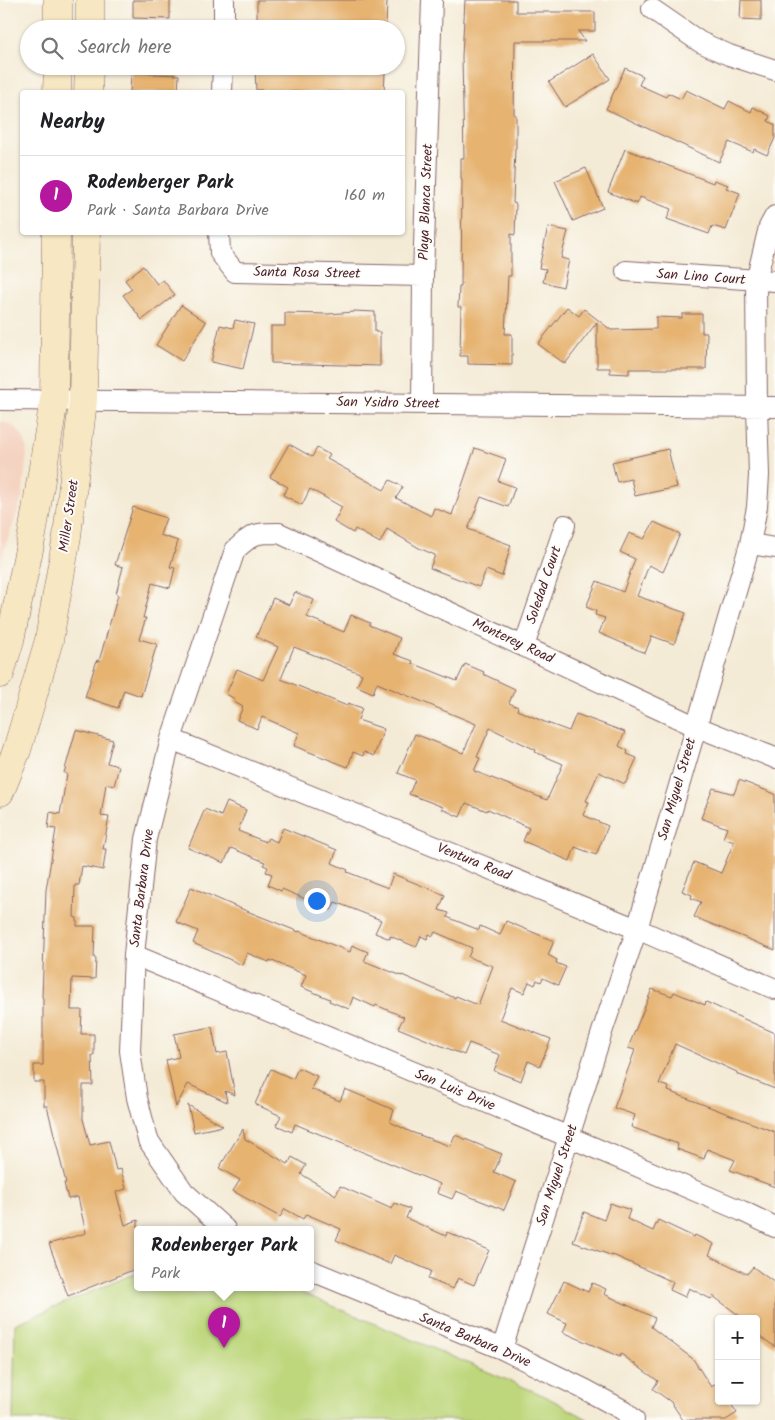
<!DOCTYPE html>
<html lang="en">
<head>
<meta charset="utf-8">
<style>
  body { margin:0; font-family:Kalam,sans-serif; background:#f6f6f6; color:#202124 }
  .controls { position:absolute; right:15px; bottom:15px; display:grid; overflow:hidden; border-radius:5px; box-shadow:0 1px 4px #0004 }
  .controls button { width:45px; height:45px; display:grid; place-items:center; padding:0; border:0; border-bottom:1px solid #e0e0e0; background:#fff; color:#202124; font:25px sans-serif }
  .you { position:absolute; left:316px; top:900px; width:18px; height:18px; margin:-12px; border:4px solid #fff; border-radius:50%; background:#1a73e8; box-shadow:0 0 0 8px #1a73e833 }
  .badge { display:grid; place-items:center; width:32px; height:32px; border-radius:50%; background:#b5179e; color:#fff; font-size:16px; font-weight:700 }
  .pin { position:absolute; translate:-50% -41px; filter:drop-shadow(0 1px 2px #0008) }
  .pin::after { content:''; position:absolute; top:26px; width:18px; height:15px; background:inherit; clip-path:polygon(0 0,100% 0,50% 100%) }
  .popup { position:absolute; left:134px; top:1226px; width:180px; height:65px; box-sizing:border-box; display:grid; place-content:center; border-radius:5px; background:#fff; filter:drop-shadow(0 1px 4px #0005); font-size:16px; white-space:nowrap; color:#757577 }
  .popup b { font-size:19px; color:#202124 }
  .popup::after { content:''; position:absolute; left:50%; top:100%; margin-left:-10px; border:10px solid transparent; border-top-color:#fff }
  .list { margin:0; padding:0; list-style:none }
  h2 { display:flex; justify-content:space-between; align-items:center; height:65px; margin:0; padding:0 20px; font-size:21px }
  h2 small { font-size:16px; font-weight:400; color:#757577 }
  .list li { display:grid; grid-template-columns:32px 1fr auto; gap:15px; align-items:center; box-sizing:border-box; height:80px; padding:0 20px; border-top:1px solid #e0e0e0 }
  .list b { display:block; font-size:19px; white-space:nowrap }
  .list p { margin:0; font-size:16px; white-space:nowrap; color:#757577 }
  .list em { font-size:16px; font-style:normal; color:#757577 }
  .icon { flex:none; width:28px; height:28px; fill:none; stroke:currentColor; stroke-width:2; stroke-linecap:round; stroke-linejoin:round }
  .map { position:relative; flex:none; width:775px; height:1420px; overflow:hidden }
  .search { position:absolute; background:#fff; box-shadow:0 1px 4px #0004; left:20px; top:20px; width:385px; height:55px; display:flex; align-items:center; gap:12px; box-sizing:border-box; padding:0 18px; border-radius:28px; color:#757577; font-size:19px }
  .panel { position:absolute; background:#fff; box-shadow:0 1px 4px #0004; left:20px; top:90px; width:385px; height:145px; border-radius:5px }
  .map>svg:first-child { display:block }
  .built { fill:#f5d3c1 }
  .green { fill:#bed77c; stroke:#847b54 }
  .building { fill:#e6b371; fill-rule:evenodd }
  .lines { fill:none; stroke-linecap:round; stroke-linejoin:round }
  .street-casing { stroke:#866667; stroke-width:22 }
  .secondary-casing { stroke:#866667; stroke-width:29 }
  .street { stroke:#fff; stroke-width:20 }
  .secondary { stroke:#f7e8c3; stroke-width:28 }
  .labels { text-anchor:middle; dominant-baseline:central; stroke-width:4; stroke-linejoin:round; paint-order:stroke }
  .street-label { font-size:14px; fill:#4a1f2b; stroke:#fdfcf7 }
</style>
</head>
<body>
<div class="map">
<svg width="775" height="1420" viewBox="0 0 775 1420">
  <rect width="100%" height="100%" fill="#fdfcf7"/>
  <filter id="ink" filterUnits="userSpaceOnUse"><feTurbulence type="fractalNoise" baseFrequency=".02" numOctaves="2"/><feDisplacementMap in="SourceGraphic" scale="10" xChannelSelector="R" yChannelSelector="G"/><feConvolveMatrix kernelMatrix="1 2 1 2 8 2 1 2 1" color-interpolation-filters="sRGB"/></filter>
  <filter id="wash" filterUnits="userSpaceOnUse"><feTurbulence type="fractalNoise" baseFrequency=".0096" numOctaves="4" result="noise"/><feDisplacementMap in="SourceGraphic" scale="20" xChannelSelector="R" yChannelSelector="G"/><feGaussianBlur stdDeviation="1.12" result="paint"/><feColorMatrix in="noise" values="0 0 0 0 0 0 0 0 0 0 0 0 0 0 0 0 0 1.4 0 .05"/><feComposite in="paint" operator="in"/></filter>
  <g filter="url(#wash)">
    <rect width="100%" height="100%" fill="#f4ebd6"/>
    <path class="built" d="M0,421l12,4 7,6 6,9 2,13 -5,46 -18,51 -4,17z"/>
    <path class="green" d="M138,1272v15h150l257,109 44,24h-576l2,-96z"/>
    <g id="blocks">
      <path class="building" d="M133,0h37v19l-37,-1z
        M257,0h130l-1,29h-129z
        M465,0h51v12h79v19h-17l7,10h-70l-1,74h2v33h-1l-2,55 3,1 -1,31 -4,-1v42h-3l-3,58h7v31l-44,-1v-8h-8l1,-49h-3l1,-20h2l1,-108 -1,-1v-20h3l-2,-102z
        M741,0h20v20l-21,-1z
        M593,54l17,25 -45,28 -16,-25z
        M308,68v2l77,3 -1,19h-120v-2h-8l-1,-21z
        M625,68l18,8 -4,9 27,12 2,-4 13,6 5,-9 39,19 4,-8 22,11 2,-5 17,9 -2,5 7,4v13l-8,17 -13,-6 -1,3 -24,-10 -10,20 -113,-53z
        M131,73l48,2 -1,17h-48z
        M625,149l88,34 1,-3 14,5 -2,3 14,5 -14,37 -14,-4 -3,8 -42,-15 4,-10 -31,-12 -3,7 -29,-12z
        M586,168l17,40 -30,13 -18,-40z
        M548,227l20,4 -7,27 8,2 -6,27 -20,-5 3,-13 -7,-1z
        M143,266l14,18 6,-4 12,15 -33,25 -19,-25 9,-6 -7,-9z
        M181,305l25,17 -24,39 -26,-16z
        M567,307l12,9 5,-7 27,21 45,-1v-12l26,1v-4h20v19h5l-1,36h-77v5l-19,-1v-5h-13v-46l-32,42 -27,-20z
        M354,311l21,1v20h5v34l-109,-3v-37h14v-13l43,1 26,-2z
        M235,320l19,4 -11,45 -32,-7 9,-37 13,3z
        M289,444l23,13 5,-9 13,7 -3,4 57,31 6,-10 13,7 -7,11 35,18 3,-8 18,7 23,-67 31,11 -8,22 17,6 -7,20 -27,-10 -13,32 43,16 -9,31 -16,-6 -7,17 -49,-19 5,-13 -16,-7 -32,-19 -7,14 -25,-14 -2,4 -19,-11 8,-15 -32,-18 -8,16 -19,-10 5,-8 -18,-10z
        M668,449l9,38 -42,9 -4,-17 -14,3 -5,-20z
        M133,507l33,11 -6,17 18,6 -8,26 5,1 -5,20 -18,-5 -9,35h3l-7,21 18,5 -16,52 -17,-6 -6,18 -33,-11 12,-37 2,1 19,-66 -2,-1 7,-27 -8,-2z
        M654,522l26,12 -17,38 -14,-7 -12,31 49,17 -12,31 -22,-8 -7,17 -46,-20 6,-15 -10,-3 1,-4 -10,-4 11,-26 26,11 12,-33 -15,-7 9,-19 15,6z
        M295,592l19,8 -7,17 37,15 7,-17 19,8 -1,2 31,13 -6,16 19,7 -1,2 45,18 8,-17 19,8 -1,2 32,15 -6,14 9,4 -1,3 30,13 22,8 7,-17 49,18 -6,14 9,5 -1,3 10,4 -12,26 -26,-12 -13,29 3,1 -6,13 25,11 -12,29 -21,-8 -5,14 -47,-20 6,-13 -41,-19 -1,2 -21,-8 -6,14 -18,-8 1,-2 -34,-13 6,-14 -17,-7 17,-39 48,19 13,-29 -99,-41 -4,10 -16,-7 5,-12 -68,-27 -13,32 66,27 1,-3 14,5 -4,12 26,9 -10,27 -10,-4 -1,4 -10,-4 -5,15 -54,-21 5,-13 -37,-16 -5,12 -20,-9 6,-13 -9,-5 1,-3 -9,-5 11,-25 26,11 15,-33 -22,-10 17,-39 16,7zM490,728l46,22 -1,2 28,12 -16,36 -73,-29 6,-13 -3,-1z
        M76,730l37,10 -6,23 12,3 -5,20 -8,-2 -5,32 8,1 -6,32h3l-3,21 -21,-4 -3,19h-4l-1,32 3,1v8h18l-1,32h2l-1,21 -23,-1 -1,32h11l-1,24h13v21h-2l1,30h-10v34l7,26 19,-4 7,29 5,-1 5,20 -10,3 9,33 13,-5v48l-70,28 -19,-52 37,-11 -8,-36 -10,2 -4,-16h2l-19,-77h-3v-24h-10v-17h9v-67l-1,-1 4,-107 10,-61 -8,-1 2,-16 10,2 7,-40 -3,-1z
        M739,780l36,14v156l-81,-33 7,-15 -10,-4 1,-3 -10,-4 12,-29 27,11 13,-31 -11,-4 4,-10 -26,-10 12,-30 21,6z
        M227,802l19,8 -8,21 28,11 2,-4 9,4 6,-14 54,22 -5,13 16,7 -1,2 41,16 5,-14 52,21 -6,15 10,3 -2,4 32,13 1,-4 20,9 6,-14 48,20 -6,14 9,5 -1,3 10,4 -8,18 -15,-7 -2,4 -4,-2 -2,5 -6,-3 -5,11 -12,-5 -12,31 51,20 -11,27 -12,-5 -7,20 -27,-10 6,-16 -31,-12 -5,12 -66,-27 6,-11 -28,-12 -1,2 -22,-10 -4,12 -20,-8 1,-2 -29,-12 5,-12 -36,-15 -1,2 -22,-9 -5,12 -49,-22 5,-12 -22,-9 15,-35 41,18 67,27v-1l51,21 2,-7 16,7 -4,9 38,15v-1l53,23 1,-2 22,9 15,-39 -25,-9 4,-9 -37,-16 -2,4 -4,-2 -2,5 -6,-3 -5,11 -26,-11v3l-15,-6 6,-13 -46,-18 -4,8 -49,-21 -1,2 -13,-6 4,-11 -6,-2 2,-5 -5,-2 2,-3 -34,-14 -7,15 -36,-15 17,-39 16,7z
        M652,989l20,7 2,-4 31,13 1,-3 69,31v56l-38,-15v-2l-62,-28 -16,40 10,3 -1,4 107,41v55l-45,-17 5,-10 -28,-11 -3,10 -27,-10 1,-5 -47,-17 4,-12 -21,-7 21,-58 -7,-2z
        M212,1027l5,27 10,-2 8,43 -10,-4 2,11 -39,-18 -12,23 -10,-47 13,-3 -5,-23z
        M298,1068l19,8 -6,13 29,12 5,-12 19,8 30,13 -4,12 21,10 39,14 5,-11 47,19 -8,18 22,10 -12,28 -48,-19 -4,8 -15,-6 3,-9 -145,-60 -3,8 -16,-7 5,-9 -26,-12 16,-35 22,10z
        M188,1105l35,21 -29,6z
        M243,1129l2,10 43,25 4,-7 14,8 -5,9 35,21 4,-9 52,23 3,-6 15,6 -4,9 40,18 1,-4 42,18 -15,35 -16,-7 -5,11 -25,-10 3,-8 -37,-16 -4,9 -54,-24 5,-11 -35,-15 -3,5 -18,-10 -5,8 -47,-26 7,-11 -21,-12z
        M610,1203l20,7 -3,9 26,12 5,-11 36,17 1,-2 19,9 -5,11 38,19 6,-7 22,16v64l-19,-14v-14h-12l-31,-23 -2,3 -22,-11 -4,9 -15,-7 3,-8 -60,-27v1l-40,-14 11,-30 20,8z
        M564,1281l24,11 4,-9 14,6 -2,5 51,24 -4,9 42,32 18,28 8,-5v19h10l8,12 -11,7h-43l-12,-18 -18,-13 5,-8 -37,-27 -1,3 -57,-25 4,-9 -19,-9z"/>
    </g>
  </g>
  <g filter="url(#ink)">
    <use href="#blocks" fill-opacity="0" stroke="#866667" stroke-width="1"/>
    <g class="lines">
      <defs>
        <path id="street" d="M652,9l48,33 29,13 46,15
          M224,29v-29
          M222,92l1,-26
          M219,232l1,21 15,19 188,4
          M626,271l149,10
          M0,400l775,7
          M422,404l1,-128 9,-276
          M750,544l25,4
          M524,646l41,-121
          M171,739l466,190 138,60
          M134,955l435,182 173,74 33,16
          M225,1229l-41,-37 -36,-52 -11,-42 -7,-47 4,-96 12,-116 25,-100 64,-189c19,-17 19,-17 44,-17l416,193 80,32
          M310,1270l192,79 84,41 37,20 11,10
          M502,1349l101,-320 34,-100 113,-385 7,-37 2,-32 -2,-69 -1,-125 13,-54 6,-11"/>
        <path id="secondary" d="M58,29v-29
          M90,29v-29
          M57,92l1,-26
          M88,92l1,-26
          M0,674l10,-34 22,-105 22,-135 2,-168
          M0,792l17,-42 32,-110 18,-104 16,-135 3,-169"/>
      </defs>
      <use href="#street" class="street-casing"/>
      <use href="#secondary" class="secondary-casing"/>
      <use href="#street" class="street"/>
      <use href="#secondary" class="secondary"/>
    </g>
  </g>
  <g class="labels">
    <g class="street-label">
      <text transform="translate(426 202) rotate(-88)">Playa Blanca Street</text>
      <text transform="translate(307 273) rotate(1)">Santa Rosa Street</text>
      <text transform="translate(701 277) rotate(4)">San Lino Court</text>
      <text transform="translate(388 403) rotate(1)">San Ysidro Street</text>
      <text transform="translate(69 516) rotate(-82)">Miller Street</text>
      <text transform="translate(544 585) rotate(-71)">Soledad Court</text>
      <text transform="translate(513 641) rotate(25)">Monterey Road</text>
      <text transform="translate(677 789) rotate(-74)">San Miguel Street</text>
      <text transform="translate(474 862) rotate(22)">Ventura Road</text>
      <text transform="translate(142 888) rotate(-83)">Santa Barbara Drive</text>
      <text transform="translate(455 1090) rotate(23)">San Luis Drive</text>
      <text transform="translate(557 1175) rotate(-72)">San Miguel Street</text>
      <text transform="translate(475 1340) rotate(23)">Santa Barbara Drive</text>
    </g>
  </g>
</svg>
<div class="controls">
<button>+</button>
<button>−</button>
</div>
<div class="you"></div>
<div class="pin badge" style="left:224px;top:1348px">1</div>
<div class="popup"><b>Rodenberger Park</b>Park</div>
<div class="search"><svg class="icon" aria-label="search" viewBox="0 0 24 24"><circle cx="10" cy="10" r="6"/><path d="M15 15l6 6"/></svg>Search here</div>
<section class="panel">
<h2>Nearby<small></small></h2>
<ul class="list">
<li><span class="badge">1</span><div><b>Rodenberger Park</b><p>Park · Santa Barbara Drive</p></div><em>160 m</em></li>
</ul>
</section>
</div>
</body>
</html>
